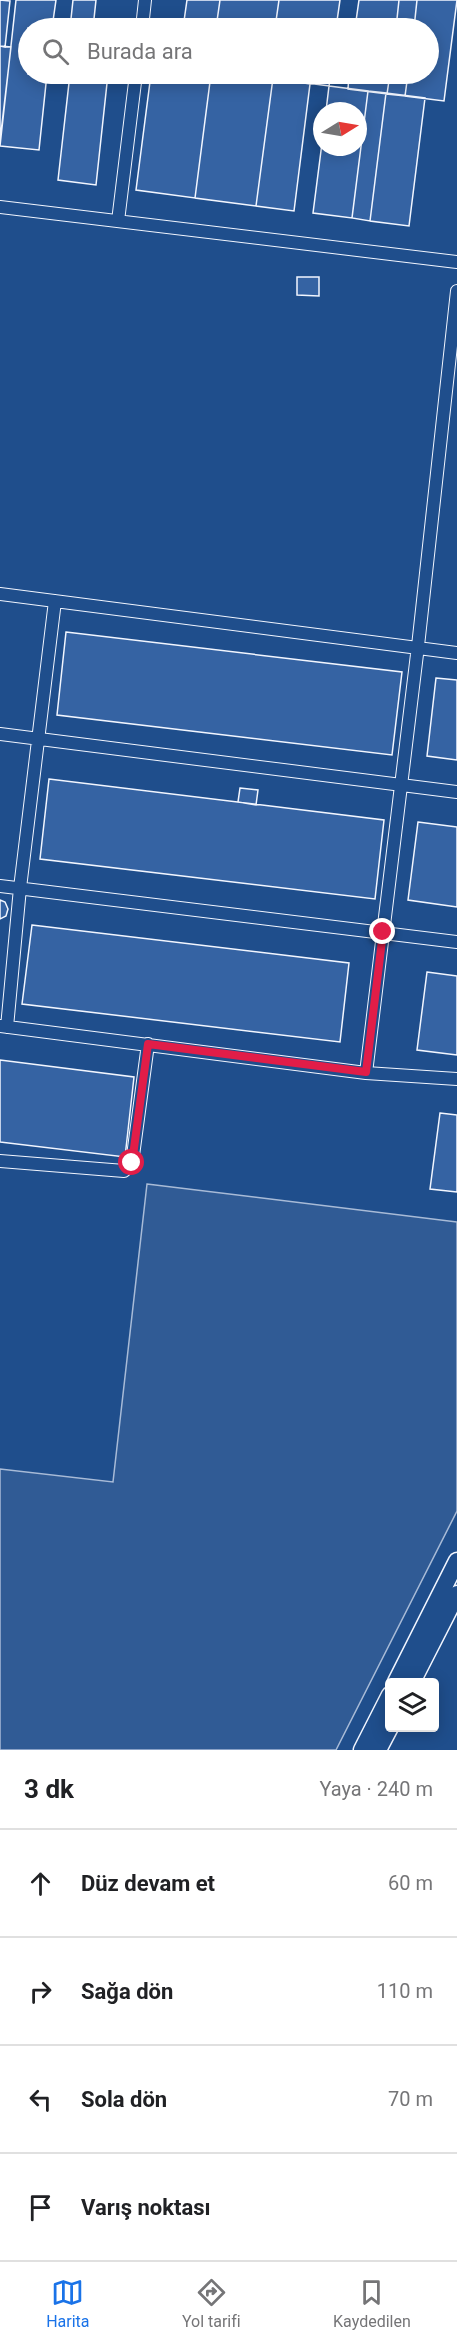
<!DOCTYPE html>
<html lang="tr">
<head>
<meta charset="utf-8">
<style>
  body { margin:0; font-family:Roboto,sans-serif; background:#f2f2f2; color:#202124 }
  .controls { position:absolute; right:18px; bottom:18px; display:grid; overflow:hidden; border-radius:6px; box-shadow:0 3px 15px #0003 }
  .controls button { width:54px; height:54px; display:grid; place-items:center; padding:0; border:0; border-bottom:2px solid #e0e0e0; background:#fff; color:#202124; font:30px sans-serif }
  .compass { position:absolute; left:313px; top:102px; width:54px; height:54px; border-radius:50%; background:#fff; box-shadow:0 3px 15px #0003; rotate:79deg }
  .stop { position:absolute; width:18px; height:18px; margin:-14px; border:4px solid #e11d48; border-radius:50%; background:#fff }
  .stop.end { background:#e11d48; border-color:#fff; box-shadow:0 2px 6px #0008 }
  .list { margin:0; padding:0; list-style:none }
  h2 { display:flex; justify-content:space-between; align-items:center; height:78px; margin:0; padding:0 24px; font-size:26px }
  h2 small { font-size:20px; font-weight:400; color:#757577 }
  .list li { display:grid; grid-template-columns:39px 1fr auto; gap:18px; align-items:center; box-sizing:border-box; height:108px; padding:0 24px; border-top:2px solid #e0e0e0 }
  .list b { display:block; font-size:22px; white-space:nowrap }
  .list em { font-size:20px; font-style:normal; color:#757577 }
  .icon { flex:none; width:33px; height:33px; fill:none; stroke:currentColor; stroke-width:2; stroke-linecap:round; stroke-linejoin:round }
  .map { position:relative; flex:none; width:457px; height:1750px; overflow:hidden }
  .search { position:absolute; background:#fff; box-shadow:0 3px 15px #0003; left:18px; right:18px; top:18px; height:66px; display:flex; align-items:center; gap:15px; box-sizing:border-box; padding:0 21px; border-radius:33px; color:#757577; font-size:22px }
  .sheet { height:510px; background:#fff }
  nav { display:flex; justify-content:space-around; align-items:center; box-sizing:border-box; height:84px; border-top:2px solid #e0e0e0; background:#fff; font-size:16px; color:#757577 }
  nav a { display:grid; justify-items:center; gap:3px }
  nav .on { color:#1a73e8 }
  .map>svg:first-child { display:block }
  .green { fill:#305b95; stroke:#a8bbd7; stroke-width:1.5 }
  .building { fill:#3563a3; stroke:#f2f6ff; stroke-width:1.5 }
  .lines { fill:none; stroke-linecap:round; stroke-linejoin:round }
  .street-casing { stroke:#f2f6ff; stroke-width:14 }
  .secondary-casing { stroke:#f2f6ff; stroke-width:19 }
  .street { stroke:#1f4e8c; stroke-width:12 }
  .secondary { stroke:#1f4e8c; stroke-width:16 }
  .route { stroke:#e11d48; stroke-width:8 }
</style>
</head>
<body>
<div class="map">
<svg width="457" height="1750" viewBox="0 0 457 1750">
  <rect width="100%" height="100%" fill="#1f4e8c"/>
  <path class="green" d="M147,1184l310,38v289l-121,239h-336v-281l113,13z"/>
  <path class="building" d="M0,0l10,1 -5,46 -5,-1z
    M16,0h40l-4,28h-24v46h19l-8,76 -39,-4z
    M73,0h23l-3,28h-23z
    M187,0h33l-4,28h-33z
    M220,0h59l-4,28h-59z
    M279,0h61l-4,28h-61z
    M359,0h40l-3,28h-41z
    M399,0h18l-3,28h-18z
    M417,0h40l-13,101 -39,-5 3,-22h20v-46h-14z
    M0,46l11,1 -11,94z
    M70,74h38l-12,111 -38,-5z
    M151,74h60l-16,124 -59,-8z
    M211,74h21l41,4 -17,128 -61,-8z
    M270,74h61l-2,12 -60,-8z
    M349,74h41l-3,20 -39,-5z
    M390,74h18l-3,22 -18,-2z
    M273,78l37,6 -16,127 -38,-5z
    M329,86l39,5 -16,127 -39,-5 9,-70v4h36v-36h-32z
    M368,91l18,2 -16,128 -18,-3z
    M386,93l39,5 -16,128 -39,-5z
    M297,277h22v19l-22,-1z
    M66,632l336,40 -10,83 -335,-40z
    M436,678l21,2v80l-30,-4z
    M49,779l335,41 -9,79 -335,-40z
    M240,788l18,2 -2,15 -18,-3z
    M418,822l39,5v80l-49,-7z
    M0,900l5,2 3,7 -2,7 -6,3z
    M32,925l317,38 -9,79 -318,-38z
    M427,972l30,4v79l-40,-5z
    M0,1060l134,17 -9,80 -125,-15z
    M440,1113l17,2v77l-27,-3z"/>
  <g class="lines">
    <defs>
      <path id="street" d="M142,28l3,-28
        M0,207l457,55
        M118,221l18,-147
        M0,594l457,59
        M0,734l457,58
        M0,886l457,56
        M0,1026l366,47 91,6
        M7,1027l13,-139 35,-287
        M366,1073l52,-427 39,-355
        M0,1161l124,10 8,-8 16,-119"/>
      <path id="secondary" d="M396,1682l61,-121
        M412,1682l45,-88
        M362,1750l28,-55
        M378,1750l12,-23"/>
    </defs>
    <use href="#street" class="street-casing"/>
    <use href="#secondary" class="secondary-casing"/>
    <use href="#street" class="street"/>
    <use href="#secondary" class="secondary"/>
  </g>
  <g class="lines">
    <path class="route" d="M132,1163l16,-119 218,28 17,-140"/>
  </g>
</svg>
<div class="controls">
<button><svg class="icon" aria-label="layers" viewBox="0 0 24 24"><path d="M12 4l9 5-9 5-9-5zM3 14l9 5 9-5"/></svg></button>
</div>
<svg class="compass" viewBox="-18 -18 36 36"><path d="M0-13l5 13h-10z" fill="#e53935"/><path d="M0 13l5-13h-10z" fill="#757577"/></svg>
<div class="stop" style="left:132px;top:1163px"></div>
<div class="stop end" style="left:383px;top:932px"></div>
<div class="search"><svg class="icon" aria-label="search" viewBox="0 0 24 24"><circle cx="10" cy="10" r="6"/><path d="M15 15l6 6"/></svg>Burada ara</div>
</div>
<section class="sheet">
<h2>3 dk<small>Yaya · 240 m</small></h2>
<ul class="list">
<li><svg class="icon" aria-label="ahead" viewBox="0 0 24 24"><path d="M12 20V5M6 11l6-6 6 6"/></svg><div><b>Düz devam et</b></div><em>60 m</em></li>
<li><svg class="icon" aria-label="right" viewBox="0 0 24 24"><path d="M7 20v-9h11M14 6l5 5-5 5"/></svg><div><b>Sağa dön</b></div><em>110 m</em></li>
<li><svg class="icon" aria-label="left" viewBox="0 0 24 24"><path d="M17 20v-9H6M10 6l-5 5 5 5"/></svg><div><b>Sola dön</b></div><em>70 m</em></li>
<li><svg class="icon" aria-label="arrive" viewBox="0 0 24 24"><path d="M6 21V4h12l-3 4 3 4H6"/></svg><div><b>Varış noktası</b></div></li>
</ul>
</section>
<nav>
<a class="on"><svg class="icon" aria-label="map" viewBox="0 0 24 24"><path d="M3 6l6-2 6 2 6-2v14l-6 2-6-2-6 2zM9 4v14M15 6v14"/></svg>Harita</a>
<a><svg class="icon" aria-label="directions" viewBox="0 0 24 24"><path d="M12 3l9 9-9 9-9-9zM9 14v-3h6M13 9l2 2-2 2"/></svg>Yol tarifi</a>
<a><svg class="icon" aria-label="saved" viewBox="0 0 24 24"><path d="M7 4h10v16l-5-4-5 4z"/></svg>Kaydedilen</a>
</nav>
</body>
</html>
